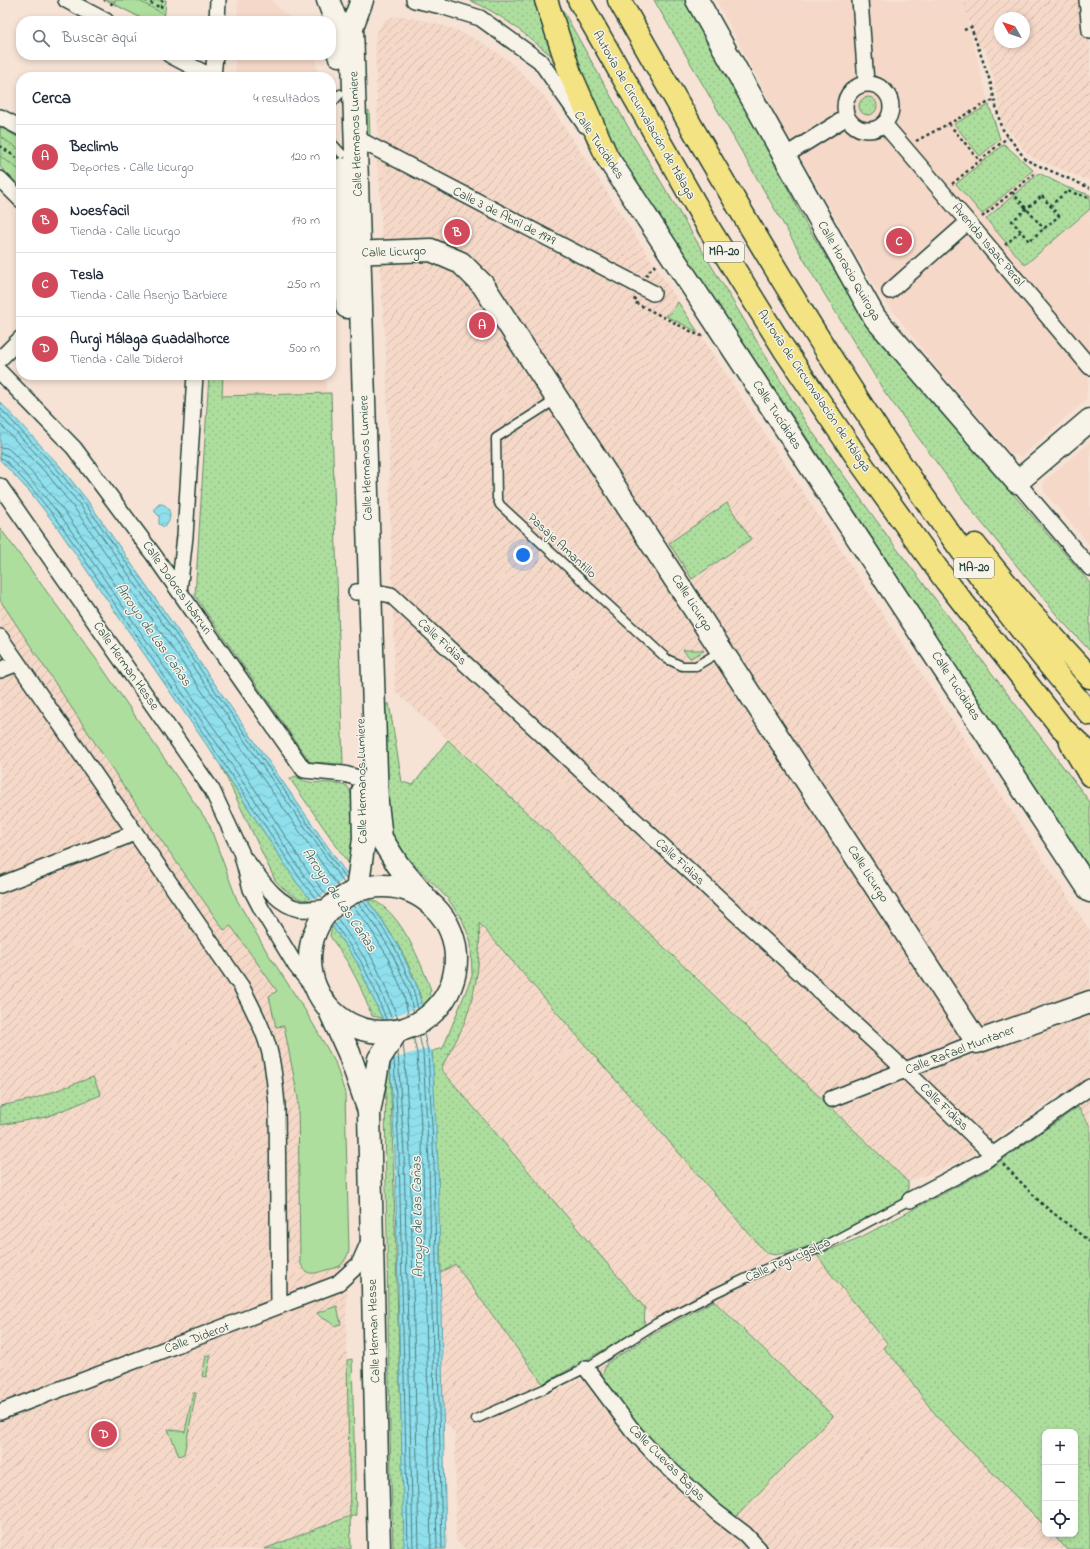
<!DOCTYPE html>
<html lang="es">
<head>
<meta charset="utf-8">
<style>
  body { margin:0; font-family:"Indie Flower",sans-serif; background:#f6f6f7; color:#1f2937 }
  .controls { position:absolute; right:12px; bottom:12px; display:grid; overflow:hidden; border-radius:8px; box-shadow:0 2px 6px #0003 }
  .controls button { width:36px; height:36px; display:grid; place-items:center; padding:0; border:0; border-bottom:1px solid #e0e1e3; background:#fff; color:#1f2937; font:20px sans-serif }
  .compass { position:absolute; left:994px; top:12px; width:36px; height:36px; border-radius:50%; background:#fff; box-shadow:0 2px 6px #0003; rotate:310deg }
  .you { position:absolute; left:523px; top:555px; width:14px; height:14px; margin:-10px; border:3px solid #fff; border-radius:50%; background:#1a73e8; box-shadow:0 0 0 6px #1a73e833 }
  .badge { display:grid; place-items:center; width:26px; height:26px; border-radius:50%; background:#d1495b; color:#fff; font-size:13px; font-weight:700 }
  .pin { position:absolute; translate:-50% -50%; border:2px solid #fff; box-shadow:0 1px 4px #0006 }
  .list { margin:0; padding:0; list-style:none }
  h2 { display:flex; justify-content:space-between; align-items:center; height:52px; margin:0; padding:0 16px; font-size:17px }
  h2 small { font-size:13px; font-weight:400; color:#747a83 }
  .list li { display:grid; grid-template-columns:26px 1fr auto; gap:12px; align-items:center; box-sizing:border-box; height:64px; padding:0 16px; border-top:1px solid #e0e1e3 }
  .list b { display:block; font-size:15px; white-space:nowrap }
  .list p { margin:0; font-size:13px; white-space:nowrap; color:#747a83 }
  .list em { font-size:13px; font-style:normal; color:#747a83 }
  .icon { flex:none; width:22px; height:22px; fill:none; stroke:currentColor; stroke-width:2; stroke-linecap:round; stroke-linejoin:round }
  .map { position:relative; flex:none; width:1090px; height:1549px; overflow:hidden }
  .search { position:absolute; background:#fff; box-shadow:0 2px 6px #0003; left:16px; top:16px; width:320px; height:44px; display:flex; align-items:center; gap:10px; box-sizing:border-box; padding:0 14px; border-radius:16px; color:#747a83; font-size:15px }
  .panel { position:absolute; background:#fff; box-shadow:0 2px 6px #0003; left:16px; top:72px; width:320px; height:308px; border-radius:16px }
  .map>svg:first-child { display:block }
  .built { fill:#f5d8c8 }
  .industrial { fill:url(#industrial-furrows); fill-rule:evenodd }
  .grass { fill:url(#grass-dots); stroke:#668e69 }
  .garden { fill:#adde9e; stroke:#668e69 }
  .water { fill:url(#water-waves); stroke:#639ea3 }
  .pier { fill:#f6e3d5 }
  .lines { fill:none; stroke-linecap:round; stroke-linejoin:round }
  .shore { stroke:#4c7e7e; stroke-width:1 }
  .lane-casing { stroke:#1f3d34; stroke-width:11 }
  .street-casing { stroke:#1f3d34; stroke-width:18 }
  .secondary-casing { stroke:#1f3d34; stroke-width:25 }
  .highway-casing { stroke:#1f3d34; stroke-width:25 }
  .path { stroke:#1f3d34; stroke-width:2.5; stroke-dasharray:3 3; stroke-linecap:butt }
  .lane { stroke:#f7f3e8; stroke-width:8 }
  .street { stroke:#f7f3e8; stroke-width:15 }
  .secondary { stroke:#f7f3e8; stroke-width:22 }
  .highway { stroke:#f4e382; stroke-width:22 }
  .labels { text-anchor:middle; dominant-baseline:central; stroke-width:3; stroke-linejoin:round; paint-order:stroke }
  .shield { fill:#f7f3e8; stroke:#60746a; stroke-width:1 }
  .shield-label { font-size:12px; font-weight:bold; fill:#1f3d34 }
  .street-label { font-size:13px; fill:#1f3d34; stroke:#f7f3e8 }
  .water-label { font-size:14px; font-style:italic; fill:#365d59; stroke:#f7f3e8 }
</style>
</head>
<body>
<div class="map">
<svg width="1090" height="1549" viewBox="0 0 1090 1549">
  <defs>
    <pattern id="industrial-furrows" width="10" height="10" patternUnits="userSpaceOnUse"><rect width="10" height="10" fill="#f5d8c8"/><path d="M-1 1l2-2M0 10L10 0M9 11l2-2" fill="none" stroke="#d2baac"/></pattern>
    <pattern id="grass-dots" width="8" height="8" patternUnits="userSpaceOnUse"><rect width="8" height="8" fill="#adde9e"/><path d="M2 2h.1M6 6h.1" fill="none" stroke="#94bf89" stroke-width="1.8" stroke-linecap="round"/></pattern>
    <pattern id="water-waves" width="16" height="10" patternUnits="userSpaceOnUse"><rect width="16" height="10" fill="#90dfed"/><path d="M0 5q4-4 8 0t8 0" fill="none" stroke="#7cc0cc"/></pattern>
  </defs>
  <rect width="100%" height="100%" fill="#f6e3d5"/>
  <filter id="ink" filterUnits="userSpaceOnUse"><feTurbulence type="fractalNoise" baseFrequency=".025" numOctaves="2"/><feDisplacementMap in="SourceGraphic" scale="8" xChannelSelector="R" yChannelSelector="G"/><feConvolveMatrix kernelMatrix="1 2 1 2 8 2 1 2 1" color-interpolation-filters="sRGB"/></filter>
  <g filter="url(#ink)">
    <path class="built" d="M238,0h34l6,7 16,14h-57z
      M716,0h246l8,22 -2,1 21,82 12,34 3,5 29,26 33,17 24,8v176l-4,29 -64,56 -10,-1 -83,-97 -54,-71 -88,-153z
      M235,55h81l1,22h-82z
      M223,375h103v18l-104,3z
      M1090,442v103l-46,-53 -1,-10z"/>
    <path class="industrial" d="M962,0h128v181l-57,-23 -9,-8 -12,-16 -9,-8 -8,-40 -10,-38h-6zM1000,18h24v24h-24z
      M402,16l33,7 21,7 25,12 26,17 14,13 23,24 546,835v195l-23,-37 -102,70 -57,23 -318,-306 -29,-32 -166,-153 -9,-338 -6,-87 2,-28 -3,-64 -2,-8 1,-35 -3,-89 1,-9 6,-10 4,-4 6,-2z
      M0,528l99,135 110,161 28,76 30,52 38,58 30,52 10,31 4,158 -3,66 5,232h-351z
      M478,923l304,348 35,-16 13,18 58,71 -5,5 18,18 30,42 16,18 98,99v8h7l15,15h-602l-9,-9 -1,-107 -11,-12 -3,-148 14,-9 88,120 6,11 31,-15 81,-51 -16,-21 -204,-239 25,-51 14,-74z"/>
    <path class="grass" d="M106,0h60l-2,21h-17z
      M469,0h68l16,57c-26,-21 -52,-44 -84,-57z
      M557,0l74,132 175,291 88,122 196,257v71l-290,-446 -126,-187 -63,-98 -33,-58z
      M654,0h36l117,226 53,85 32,43 198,229v68l-30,-32 -87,-107 -89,-121 -70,-114z
      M859 106a9 9 0 1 1 18 0a9 9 0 1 1-18 0Z
      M989,105l11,34 -20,17 -26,-32z
      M0,127l21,12v48l-21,-20z
      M1004,144l29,26 -51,44 -26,-30z
      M1039,173l27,14 24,8v14l-65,56 -39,-46z
      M209,375h14l-1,21 109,-3 12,371 -33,-2 -115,-166z
      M727,503l24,36 -59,40 -23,-36z
      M389,703l13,79 11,3 35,-45 113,104 29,32 318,306v7l-4,9 -85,45 -22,7 -22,5 -9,-2 -287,-330c2,32 -2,65 -13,95 -6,18 -17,34 -25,51l204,239 -1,19 -101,57 -88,-120 -14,9 -9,-222 11,-3 29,-72 -1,-34 -9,-23 -14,-20 -45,-46 -13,-21 -3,-24 -3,-102z
      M221,766l76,117 14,16c-13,4 -28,-10 -36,-19z
      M295,776c14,9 21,6 37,7 5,1 10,2 15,3 12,15 8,62 4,81l-61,-88z
      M372,900c29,11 49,63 59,90l-2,4 2,3 -8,9c-9,-38 -31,-74 -55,-105z
      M332,926l25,36 25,56 -10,-2 -13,-32 -11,-21 -18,-27z
      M390,1060l15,489h-12c-3,-104 -5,-208 -6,-312 -1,-59 -3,-118 0,-176z
      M93,1077l8,18 -55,22 -46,8v-19l33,-7z
      M1078,1107l12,19v423h-23l-15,-15h23v-102h-30v94l-98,-99 -16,-18 -30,-42 -18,-19 5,-4 -58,-71 -13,-18 44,-18 125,-66z
      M714,1301l119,115 -99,103 -97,-90 -36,-51 6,-15 54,-34z
      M352,1359l4,156 -6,2 1,32h-87l86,-33 -3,-156z"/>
    <path class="garden" d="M115,0h22l27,14v7h-17l-33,-17z
      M369,110l1,29 -5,-5 -4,-18z
      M0,127l21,12v12l-21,-15z
      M0,156l21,15v16l-21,-20z
      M678,302l20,30 -32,-16 6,-4z
      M0,528l99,135 110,161 28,76 30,52 38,58 30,52 10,31 4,158c-2,5 -4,10 -8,14 -4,3 -10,4 -15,5 -13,4 -21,7 -26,-9l-2,-163 -14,-72 -8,1 -7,-31 8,-5 -46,-65 -7,4 -93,-133 -131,-197z
      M683,650h20l1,1 -14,7z
      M337,1306l4,18 -7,2c-6,-7 -13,-7 -17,-13z
      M211,1354l-5,23 -4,-1 4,-20z
      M193,1393h3l-12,61 -5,2 -11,-27 17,3z"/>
    <path class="water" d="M0,402l59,63 28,35 257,370 36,47 19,30 18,39 15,65 6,113 8,385h-42l-9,-395 -5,-94 -7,-40 -26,-58 -25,-36 -35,-43 -76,-117 -166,-242 -25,-32 -30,-32z
      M159,504c13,-1 14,18 5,23l-5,-3v-8l-4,-4v-4z"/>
    <path class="pier" d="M348,872l22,28 -9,3 -17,10 -13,15 -22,-29 11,-2 22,-16z
      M424,1005l10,45 -2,1 -4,-3 -38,12 -7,-40z"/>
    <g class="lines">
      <path class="shore" d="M0,408l56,60 28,34 262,377
        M0,415l52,56 28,34 266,381
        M0,424l48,51 27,34 257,369 36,47 18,29 17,38 14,61 6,112 8,384
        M0,447l7,1 5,4 29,30 26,33 167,242 75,116 21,26
        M0,453l8,3 28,30 27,33 166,242 76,116 18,22
        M0,458l4,1 29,31 26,32 165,242 77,116 16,20
        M363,901l14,18 18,29 18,40 15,63 6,113 8,385
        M358,903l15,19 18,29 17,38 15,63 6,112 8,385
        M339,911l31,43 14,29 14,36
        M335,915l29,42 15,29 13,34
        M329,916l31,44 14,28 14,36
        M403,1044l2,16 5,93 9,396
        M398,1052l6,101 9,396
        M394,1058l5,96 9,395"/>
      <defs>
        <path id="lane" d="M331,104l9,-10
          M331,142l11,12
          M557,399l-61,39 1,60 3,7 167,154 15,7h14l25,-15
          M476,1419l70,-31 40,-20 71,-45 58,-30 61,-29 42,-15 92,-49"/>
        <path id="street" d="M66,0l40,21
          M414,0l27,6 39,12 60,43 45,64
          M860,0l6,83
          M1087,0l3,31
          M217,21l1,-21
          M170,55l42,22
          M213,77l2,-22
          M845 107a23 23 0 1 1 46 0a23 23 0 1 1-46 0Z
          M0,117l21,11
          M884,124l84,98 122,145
          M356,138l297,155
          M783,157l64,-40
          M0,179l21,21
          M890,291l78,-69
          M0,359l21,-21
          M0,372l74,76 79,106 151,216 40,4 18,5
          M1017,482l73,86
          M0,486l212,304 29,62 10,37 11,21 34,56 27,34
          M179,591l6,-55 10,-161
          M356,592l14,-1 21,4 514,475 88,85
          M0,637l241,349c10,19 21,39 27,60 6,19 7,40 9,59l2,201
          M0,670l18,-7
          M246,860c14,18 30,45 54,49 10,1 22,-1 32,-2
          M0,885l135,-52
          M831,1099l146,-57
          M910,1200l74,-39 106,-74
          M586,1368l47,63 26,28 57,53 29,22 14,15
          M0,1412l337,-128 22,-20 11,-25"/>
        <path id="secondary" d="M328,0l8,21 3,34
          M362,0l-10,27 25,776 4,35 17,27 31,37
          M697,0l178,318 142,164 73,-62
          M607,157l483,734
          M342,169l2,85 3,53
          M350,253l81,-3 30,13 22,22 494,757 113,-40
          M310 959a73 73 0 1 1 146 0a73 73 0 1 1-146 0Z
          M357,891l7,-52 -1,-48
          M330,1011l19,42 20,58
          M379,1549l-10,-436 10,-54 18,-28"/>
        <path id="highway" d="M546,0l24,73 37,84
          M579,0l131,230 74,119 79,117 83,115 115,146 29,27
          M619,0c141,248 285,496 471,714
          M975,545l46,57 69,75
          M1071,743l19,32"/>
      </defs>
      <use href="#lane" class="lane-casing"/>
      <use href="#street" class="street-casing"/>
      <use href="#secondary" class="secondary-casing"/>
      <use href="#highway" class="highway-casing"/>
      <path class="path" d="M145,0l16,8 1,-8
        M104,1l1,-1
        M111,5l2,-5
        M964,30l7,-3 19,54 11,46 25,33 64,28
        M949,124l31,37
        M916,141l77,-41
        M0,146l21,15
        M952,184l56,-47
        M1012,192l32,37
        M1042,196l17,20 -30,25 -17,-20z
        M1050,206l17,-15 23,7
        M982,217l52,-43
        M1005,245l16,-14
        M646,276l2,-4 10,-9
        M635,298l-1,4 66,34 4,-2
        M1003,1164l39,40 48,38"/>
      <use href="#lane" class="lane"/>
      <use href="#street" class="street"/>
      <use href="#secondary" class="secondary"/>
      <use href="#highway" class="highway"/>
    </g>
  </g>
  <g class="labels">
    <g class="shield">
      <rect x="704" y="242" width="40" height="20" rx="3"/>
      <rect x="954" y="558" width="40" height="20" rx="3"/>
    </g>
    <g class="shield-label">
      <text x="724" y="252">MA-20</text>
      <text x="974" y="568">MA-20</text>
    </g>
    <g class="street-label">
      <text transform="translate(644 115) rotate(60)">Autovía de Circunvalación de Málaga</text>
      <text transform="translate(356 134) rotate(-92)">Calle Hermanos Lumiere</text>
      <text transform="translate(599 145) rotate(56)">Calle Tucídides</text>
      <text transform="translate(504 216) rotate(27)">Calle 3 de Abril de 1979</text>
      <text transform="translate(988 245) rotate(50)">Avenida Isaac Peral</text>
      <text transform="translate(394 252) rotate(-2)">Calle Licurgo</text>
      <text transform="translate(849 271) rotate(60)">Calle Horacio Quiroga</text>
      <text transform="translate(814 391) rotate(56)">Autovía de Circunvalación de Málaga</text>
      <text transform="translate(777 415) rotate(57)">Calle Tucídides</text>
      <text transform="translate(366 458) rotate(-92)">Calle Hermanos Lumiere</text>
      <text transform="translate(562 546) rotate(43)">Pasaje Amantillo</text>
      <text transform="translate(177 588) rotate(55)">Calle Dolores Ibárruri</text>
      <text transform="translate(692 603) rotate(57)">Calle Licurgo</text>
      <text transform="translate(442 642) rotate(43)">Calle Fidias</text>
      <text transform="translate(126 666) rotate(55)">Calle Herman Hesse</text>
      <text transform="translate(956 686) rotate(57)">Calle Tucídides</text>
      <text transform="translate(362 781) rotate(-91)">Calle Hermanos Lumiere</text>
      <text transform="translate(680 862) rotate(43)">Calle Fidias</text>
      <text transform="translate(868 874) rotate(57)">Calle Licurgo</text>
      <text transform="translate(960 1050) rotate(-21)">Calle Rafael Muntaner</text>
      <text transform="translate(944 1107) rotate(44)">Calle Fidias</text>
      <text transform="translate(788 1260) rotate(-24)">Calle Tegucigalpa</text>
      <text transform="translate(374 1331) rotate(-92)">Calle Herman Hesse</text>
      <text transform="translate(197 1338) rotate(-20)">Calle Diderot</text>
      <text transform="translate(667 1463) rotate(45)">Calle Cuevas Bajas</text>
    </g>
    <g class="water-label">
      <text transform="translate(153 635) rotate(55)">Arroyo de Las Cañas</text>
      <text transform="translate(339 900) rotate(56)">Arroyo de Las Cañas</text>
      <text transform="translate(418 1217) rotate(-91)">Arroyo de Las Cañas</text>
    </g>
  </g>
</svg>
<div class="controls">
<button>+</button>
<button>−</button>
<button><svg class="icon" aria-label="locate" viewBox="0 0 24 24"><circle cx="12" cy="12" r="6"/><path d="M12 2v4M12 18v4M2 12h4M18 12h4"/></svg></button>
</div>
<svg class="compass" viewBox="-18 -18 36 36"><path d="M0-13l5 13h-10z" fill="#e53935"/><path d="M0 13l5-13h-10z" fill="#747a83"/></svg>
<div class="you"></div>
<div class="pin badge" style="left:482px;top:325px">A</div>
<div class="pin badge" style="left:457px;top:232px">B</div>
<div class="pin badge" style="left:899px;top:241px">C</div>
<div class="pin badge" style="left:104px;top:1434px">D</div>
<div class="search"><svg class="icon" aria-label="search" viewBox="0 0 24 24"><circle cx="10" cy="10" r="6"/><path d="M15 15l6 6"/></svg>Buscar aquí</div>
<section class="panel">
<h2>Cerca<small>4 resultados</small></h2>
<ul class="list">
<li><span class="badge">A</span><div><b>Beclimb</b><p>Deportes · Calle Licurgo</p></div><em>120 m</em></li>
<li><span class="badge">B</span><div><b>Noesfacil</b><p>Tienda · Calle Licurgo</p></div><em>170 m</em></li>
<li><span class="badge">C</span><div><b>Tesla</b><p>Tienda · Calle Asenjo Barbiere</p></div><em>250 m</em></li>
<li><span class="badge">D</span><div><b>Aurgi Málaga Guadalhorce</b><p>Tienda · Calle Diderot</p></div><em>500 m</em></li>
</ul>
</section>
</div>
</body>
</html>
